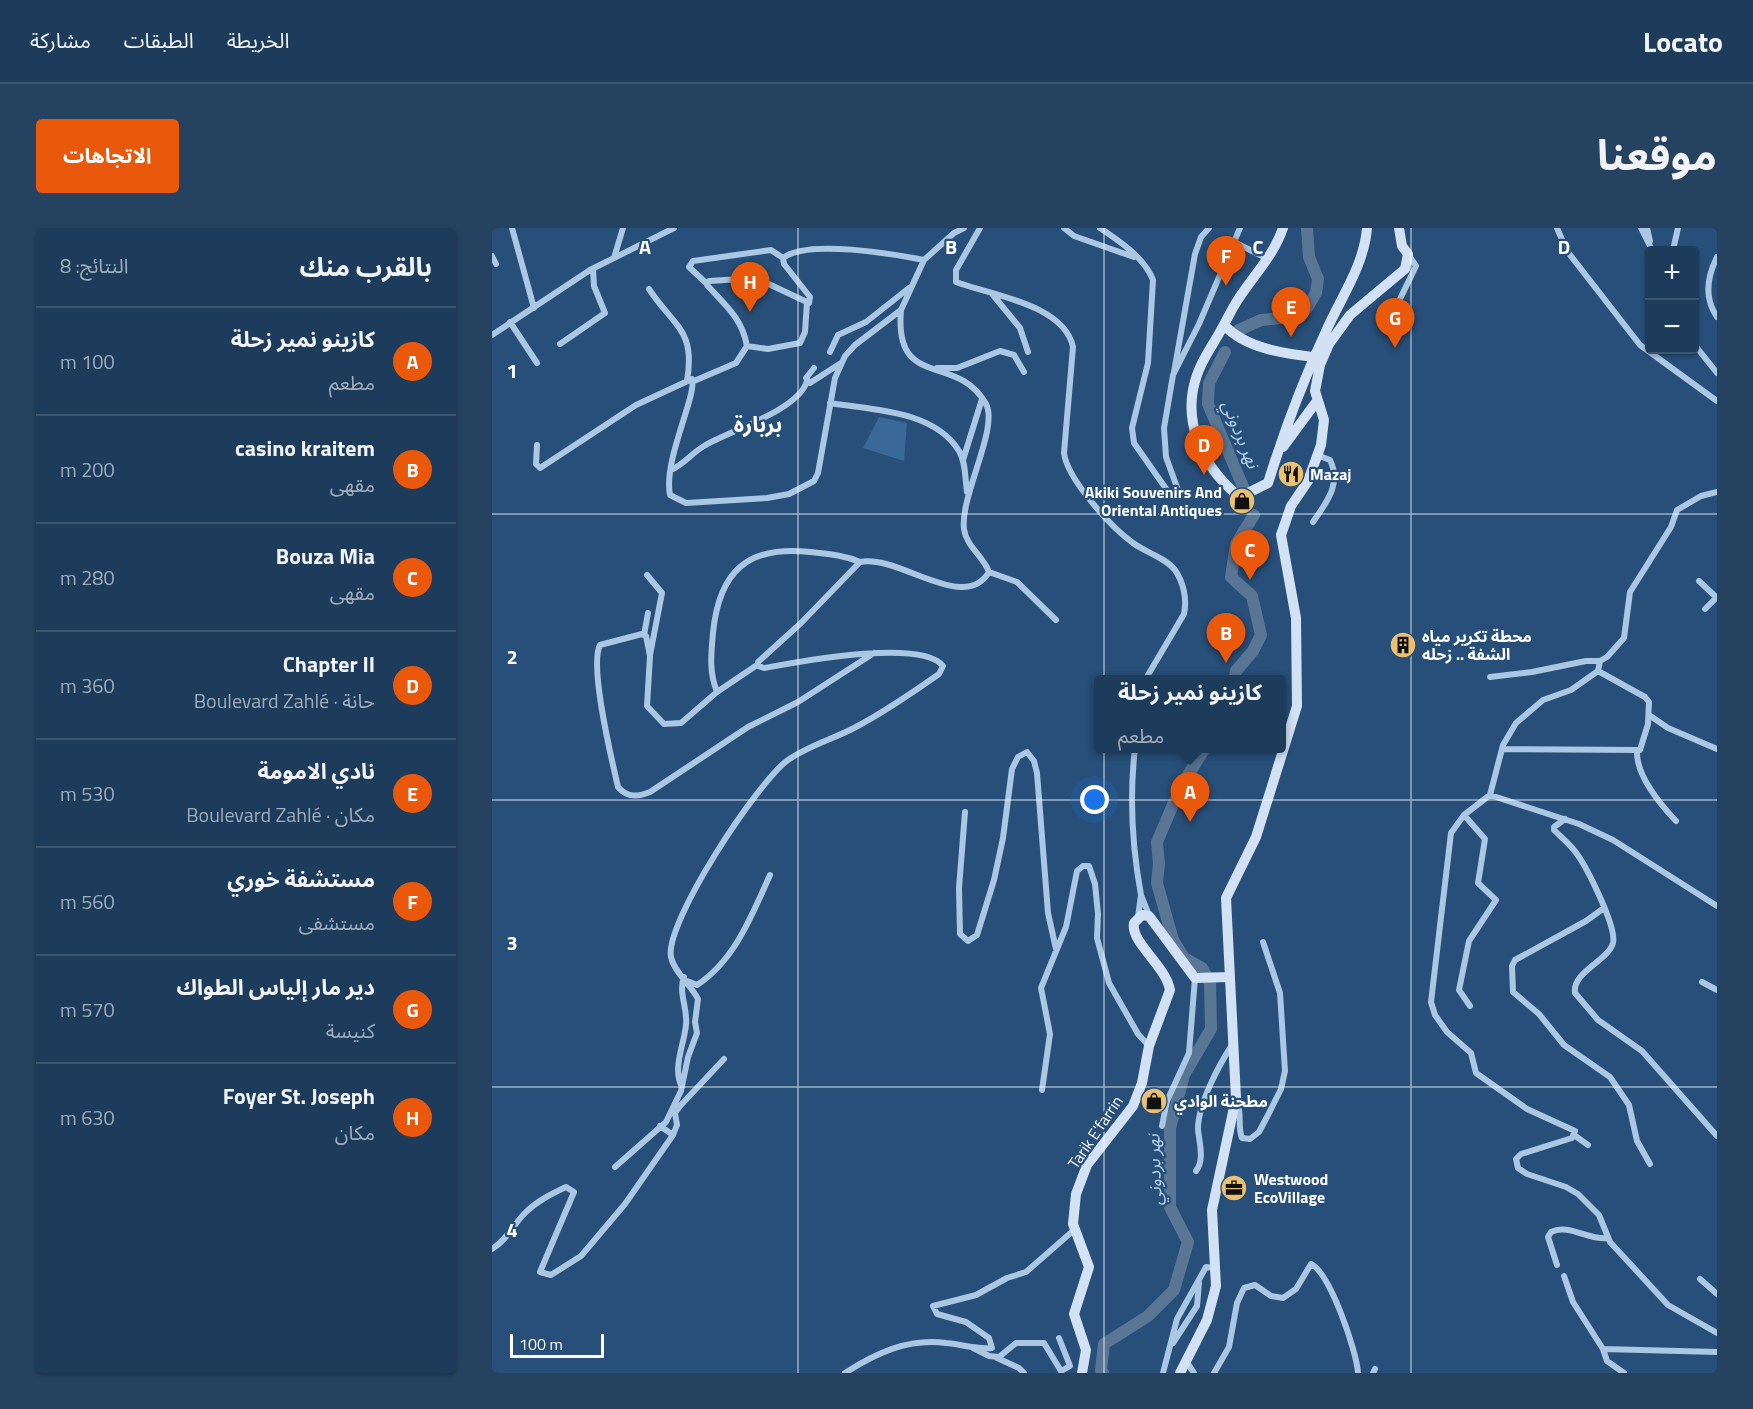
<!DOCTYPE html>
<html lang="ar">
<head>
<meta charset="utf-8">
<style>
  body { margin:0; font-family:"Titillium Web","Noto Sans Arabic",sans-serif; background:#254261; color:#f1f3f6; direction:rtl }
  .controls { position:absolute; right:18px; top:18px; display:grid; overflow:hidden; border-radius:6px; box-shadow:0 2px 4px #0004 }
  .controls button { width:54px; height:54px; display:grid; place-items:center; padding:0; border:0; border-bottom:2px solid #3b5571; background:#1d3b5b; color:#f1f3f6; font:30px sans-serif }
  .scale { position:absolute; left:18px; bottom:15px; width:94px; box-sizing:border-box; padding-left:6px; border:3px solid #fff; border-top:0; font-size:16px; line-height:21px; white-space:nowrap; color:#fff; -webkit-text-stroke:4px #274f79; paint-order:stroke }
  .you { position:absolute; left:603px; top:572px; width:21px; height:21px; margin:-15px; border:4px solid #fff; border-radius:50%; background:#1a73e8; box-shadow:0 0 0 9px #1a73e833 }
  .badge { display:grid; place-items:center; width:39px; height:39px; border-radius:50%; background:#ea580c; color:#fff; font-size:20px; font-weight:700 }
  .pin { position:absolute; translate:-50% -50px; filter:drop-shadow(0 2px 3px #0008) }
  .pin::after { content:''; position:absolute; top:32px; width:21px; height:18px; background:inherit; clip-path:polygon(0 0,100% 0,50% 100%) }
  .popup { position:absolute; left:602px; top:447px; width:192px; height:78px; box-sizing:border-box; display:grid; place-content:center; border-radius:6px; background:#1d3b5b; filter:drop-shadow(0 2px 4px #0005); font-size:20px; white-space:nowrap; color:#a0adbb }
  .popup b { font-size:22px; color:#f1f3f6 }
  .popup::after { content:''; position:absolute; left:50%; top:100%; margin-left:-12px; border:12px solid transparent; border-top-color:#1d3b5b }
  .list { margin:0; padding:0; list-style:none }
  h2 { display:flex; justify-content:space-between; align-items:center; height:78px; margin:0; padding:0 24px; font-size:26px }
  h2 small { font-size:20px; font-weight:400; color:#a0adbb }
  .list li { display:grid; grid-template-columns:39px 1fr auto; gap:18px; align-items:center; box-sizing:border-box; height:108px; padding:0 24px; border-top:2px solid #3b5571 }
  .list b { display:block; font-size:22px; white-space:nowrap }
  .list p { margin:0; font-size:20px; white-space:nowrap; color:#a0adbb }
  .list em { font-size:20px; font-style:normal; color:#a0adbb }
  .map { position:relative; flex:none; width:1225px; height:1145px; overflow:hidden; direction:ltr; border-radius:6px }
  header { display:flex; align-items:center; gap:36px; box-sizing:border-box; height:84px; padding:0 30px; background:#1d3b5b; border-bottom:2px solid #3b5571 }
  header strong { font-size:28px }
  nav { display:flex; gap:33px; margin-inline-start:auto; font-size:21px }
  .intro { display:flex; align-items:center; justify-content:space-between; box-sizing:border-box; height:144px; padding:0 36px }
  h1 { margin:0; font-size:42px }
  .button { padding:15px 27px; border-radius:6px; background:#ea580c; color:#fff; font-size:21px; font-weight:700 }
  main { display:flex; gap:36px; padding:0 36px }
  aside { flex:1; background:#1d3b5b; border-radius:6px; box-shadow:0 2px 4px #0004 }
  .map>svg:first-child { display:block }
  .green { fill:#3a6997 }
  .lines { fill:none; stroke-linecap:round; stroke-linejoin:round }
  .river { stroke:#597695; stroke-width:12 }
  .street { stroke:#aac7e3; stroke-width:6 }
  .secondary { stroke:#d2e2f4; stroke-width:10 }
  .grid { fill:none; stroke:#fff; stroke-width:1.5; stroke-opacity:0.55 }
  .labels { text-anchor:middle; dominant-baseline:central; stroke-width:4.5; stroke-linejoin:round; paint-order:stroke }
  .poi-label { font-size:16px; font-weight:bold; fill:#fff; stroke:#274f79; text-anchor:start }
  .street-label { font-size:16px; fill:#fff; stroke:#274f79 }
  .water-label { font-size:18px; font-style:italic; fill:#b5d0eb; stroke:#274f79 }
  .district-label { font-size:22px; font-weight:bold; fill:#fff; stroke:#274f79 }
  .grid-label { font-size:20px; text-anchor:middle; font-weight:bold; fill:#fff; stroke:#274f79; stroke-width:4.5; stroke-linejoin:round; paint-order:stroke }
</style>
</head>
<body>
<header>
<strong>Locato</strong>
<nav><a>الخريطة</a><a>الطبقات</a><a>مشاركة</a></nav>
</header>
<div class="intro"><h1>موقعنا</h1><a class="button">الاتجاهات</a></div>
<main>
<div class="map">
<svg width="1225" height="1145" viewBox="0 0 1225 1145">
  <rect width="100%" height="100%" fill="#274f79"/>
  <path class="green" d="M387,189l28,6 -3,38 -41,-13z"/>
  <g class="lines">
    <path class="river" d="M745,103l24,-11 31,-3 15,-9 9,-15 2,-14 -9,-22 -2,-29
      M733,124l-16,31 -1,21 39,92
      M742,452l2,-9 17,-20 8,-16 -9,-39 -21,-19 5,-33 18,-29
      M611,1145l-2,-3 3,-26 44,-28 26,-26 14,-48 -18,-35v-79l14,-53 27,-46 -1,-46 -8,-15 -18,-10 -11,-18 -16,-57 2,-19 -2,-22 24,-56 24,-38"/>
    <path class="street" d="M20,0l22,80
      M488,0l-24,42v12c34,13 108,22 117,65l-9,106c3,26 48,75 69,90 12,9 33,15 42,27 9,13 12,30 9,44l-39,66
      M572,0l10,8 60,21
      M608,0c18,12 45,30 53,52l-5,83 -16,65 2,15 35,50 6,1 3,-4 -12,-33 -2,-29 9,-53 26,-51 41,-96
      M1065,0l10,23 73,94 77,56
      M1149,0l11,22
      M1155,0l3,13
      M742,14l34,17
      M1181,22l5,-22
      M0,28l4,8
      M1225,29c-10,20 -13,41 0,60
      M122,30l9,-30
      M215,56l-18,-17 4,-6 78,-11 12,8
      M157,61c24,37 47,40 38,92
      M501,67l27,33 8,24
      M907,73l17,-35 -8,-12
      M18,94l27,41
      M0,107l98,-65 84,-42
      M68,116l45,-31 -11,-27 -1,-17
      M1202,116l23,29
      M255,118l21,3 32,-6 5,-11 2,-30
      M338,124l8,-17 28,-13 43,-34
      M322,140l-8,10 4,5 31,-20
      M445,140h20l43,-17 14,4 10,17
      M682,144l21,-118 6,-17 8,-9
      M202,153l42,-18 11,-17c-5,-28 -22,-41 -40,-61l2,-4 47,-3 53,25 1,-6 -26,-33 -1,-6c24,-19 111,-4 141,2
      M338,175c42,7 104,7 129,48 7,11 6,28 8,41
      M45,217l-1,19 4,4 96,-63 56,-26c5,17 -29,81 -22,116l16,8 81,-5 22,-4 25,-13 4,-8 17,-95 10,-22 10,-11 46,-35 23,-50 30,-27 10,-5
      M471,232l19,-61
      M179,242c13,-6 21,-17 33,-24 25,-15 95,-36 103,-65
      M821,294c13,-19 29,-38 17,-62l-13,-5
      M368,334c-16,-7 -33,-8 -50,-10 -62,-7 -91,19 -97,81 -2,21 -4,39 4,59l-36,31 -17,1 -17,-18 3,-50 -4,-20 -4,-2 -42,11c-11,21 12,116 18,142 9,11 20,10 32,5l98,-65 50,-25 76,-49
      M497,344l28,10 39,38
      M155,347l15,18 -12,62
      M1207,353l17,16
      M1213,381l12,-12
      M152,407l4,-22
      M1108,433l-2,10 -27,19 -28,10 -27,23 -13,22 -13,50 -26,20 -13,18 -20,169 4,13 12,17 24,21 5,20 51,36 48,22 -3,7 -51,16 -5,5 2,9 9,6 39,13 12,7 21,21 11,27 58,63 49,28
      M998,449l42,-5 54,-11h14l7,-4 17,-19 6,-46 41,-65 6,-17 24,-14 16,-4
      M225,464l40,-27
      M1157,487l19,13 49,21
      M643,520c-6,51 -3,98 6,147
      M1010,521l138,1 8,-26 1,-22 -4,-5 -47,-26
      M1145,523c-1,24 23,53 39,70
      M998,567l89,29 34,16 104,66
      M473,584l-6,76 1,46 8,7 9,-6 17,-55 9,-42 9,-69 6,-12 9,-5 7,9 3,12 11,140 8,36
      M972,587l21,24 -7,44 18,17 -27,41 -10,49 11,16
      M1073,591l-11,8v3c8,8 17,15 23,24 10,14 40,73 36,89 -5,18 -41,29 -38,50l23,27 44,31 75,85
      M1112,680l-18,13 -71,39 -3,6 1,26 26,22 25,31 46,32 19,28 8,36 13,23
      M646,689l3,-22 8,20
      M195,753l10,4c38,-25 55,-70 73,-110
      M1210,754l15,8
      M190,859c-10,-18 2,-42 4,-62 2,-16 -8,-32 -2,-48
      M550,862l8,-56 -9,-46 25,-61 11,-56 6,-5h6l6,18 3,30 -1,24 12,45 29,51 11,12
      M744,872c7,13 1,26 6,38l8,1 9,-7 8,-15 14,-28 4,-18 -5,-78 -17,-51
      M670,898l5,-25 22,-48 6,-75
      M181,907l4,-10 -2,-12 5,-7 44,-47
      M1082,907l14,10
      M123,939l51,-45 15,-31 7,-34 9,-24 -2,-11 3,-23c-7,-14 -24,-27 -27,-42 -7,-34 88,-177 117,-197 20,-14 45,-21 66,-32 29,-15 58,-35 85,-54l4,-8c-22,-28 -145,-4 -179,2l-6,-2v-4l43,-39 59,-61c39,-8 104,52 129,10 -6,-16 -23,-26 -25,-43 -4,-33 35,-101 22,-125 -29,-52 -92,-13 -85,-94
      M704,943c9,-11 3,-29 2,-42 0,-25 21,-64 34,-84
      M0,1021c15,-9 21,-24 33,-36 12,-12 26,-19 41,-26l8,5 -34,80 11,3 30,-19 44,-52 48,-69 -13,-9
      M1065,1037l-9,-28 3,-5c18,-9 38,9 57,6
      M1072,1048l9,26 30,47 114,3
      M1208,1051l17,15
      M681,1115l24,-37 2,-23
      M481,1120l16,8 10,1 17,-14h28l17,28 9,-5 -11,-28
      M1111,1121l4,12 17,12
      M503,1129l24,11 5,5
      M694,1133l8,12
      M353,1145c31,-20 63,-35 101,-30 14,1 32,7 46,5l-3,-10 -23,-16 -29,-8 -4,-8 43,-11 31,-17 19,-6 48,-42
      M671,1145l14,-54 29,-52 8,1
      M722,1145l15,-26 8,-44 7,-15 11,-3 16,11 12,2 13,-9 15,-25c19,9 46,88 47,109
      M881,1145l2,-4"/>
    <path class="secondary" d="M791,0c-9,27 -29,47 -44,70 -7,10 -12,22 -18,32 -8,15 -19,29 -24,45 -16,45 5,90 39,119h10l22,-11c16,-52 36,-105 59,-154 15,-33 37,-64 40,-101
      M732,97c23,25 65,29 97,33
      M791,219l34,-46
      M590,1145l4,-23 -12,-36 15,-47 -16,-43 3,-30 11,-29 46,-59 9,-23 7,-37 21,-56c-4,-24 -40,-48 -36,-67l8,-8 7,1 46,62 34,-1
      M688,1145l27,-53 9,-34 -4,-76 24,-112 -10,-200 30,-61 41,-131 -1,-88 -15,-83 10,-29 17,-25 13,-36 3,-25 -9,-29 5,-26 9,-21 21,-29 55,-46 3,-15 -6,-8 -3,-18"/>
  </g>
  <path class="grid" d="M306,0v1145M612,0v1145M919,0v1145M0,286h1225M0,572h1225M0,859h1225"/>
  <defs>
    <symbol id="restaurant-disc" viewBox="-11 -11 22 22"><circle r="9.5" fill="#ebc170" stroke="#274f79"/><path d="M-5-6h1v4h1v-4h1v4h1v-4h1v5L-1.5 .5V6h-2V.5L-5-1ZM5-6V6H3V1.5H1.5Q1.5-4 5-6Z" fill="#111"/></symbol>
    <symbol id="shop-disc" viewBox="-11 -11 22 22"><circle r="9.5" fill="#ebc170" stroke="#274f79"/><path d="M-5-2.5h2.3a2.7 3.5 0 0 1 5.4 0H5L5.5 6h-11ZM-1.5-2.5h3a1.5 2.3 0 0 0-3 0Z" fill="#111"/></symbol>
    <symbol id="building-disc" viewBox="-11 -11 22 22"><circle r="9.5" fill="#ebc170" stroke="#274f79"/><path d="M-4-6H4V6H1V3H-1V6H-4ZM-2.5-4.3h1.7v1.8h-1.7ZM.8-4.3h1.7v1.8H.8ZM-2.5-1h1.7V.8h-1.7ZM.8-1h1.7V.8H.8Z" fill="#111"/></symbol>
    <symbol id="office-disc" viewBox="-11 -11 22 22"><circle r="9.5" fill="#ebc170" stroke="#274f79"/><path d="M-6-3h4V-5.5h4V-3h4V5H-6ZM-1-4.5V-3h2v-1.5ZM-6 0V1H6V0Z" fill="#111"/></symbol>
  </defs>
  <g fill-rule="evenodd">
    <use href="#restaurant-disc" x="784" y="231" width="30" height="30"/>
    <use href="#shop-disc" x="735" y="258" width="30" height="30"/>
    <use href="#building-disc" x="896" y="402" width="30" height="30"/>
    <use href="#shop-disc" x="647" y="858" width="30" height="30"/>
    <use href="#office-disc" x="727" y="945" width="30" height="30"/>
  </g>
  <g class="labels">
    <g class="poi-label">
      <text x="818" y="246">Mazaj</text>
      <text x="730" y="264" text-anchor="end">Akiki Souvenirs And<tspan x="730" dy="18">Oriental Antiques</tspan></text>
      <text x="930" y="408">محطة تكرير مياه<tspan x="930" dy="18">الشفة .. زحله</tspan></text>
      <text x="682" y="873">مطحنة الوادي</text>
      <text x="762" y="951">Westwood<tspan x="762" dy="18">EcoVillage</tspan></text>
    </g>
    <g class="street-label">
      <text transform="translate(603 904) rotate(-56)">Tarik E'farrin</text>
    </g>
    <g class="water-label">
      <text transform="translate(749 206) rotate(68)">نهر بردوني</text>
      <text transform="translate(662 942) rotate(-92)">نهر بردوني</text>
    </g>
    <g class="district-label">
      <text x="266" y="196">بربارة</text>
    </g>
  </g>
  <g class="grid-label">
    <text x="153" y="26">A</text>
    <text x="459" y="26">B</text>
    <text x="766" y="26">C</text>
    <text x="1072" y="26">D</text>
    <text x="20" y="150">1</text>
    <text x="20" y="436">2</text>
    <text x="20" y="722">3</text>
    <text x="20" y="1009">4</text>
  </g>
</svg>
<div class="controls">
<button>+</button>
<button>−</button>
</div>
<div class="scale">100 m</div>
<div class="you"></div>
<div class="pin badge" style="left:698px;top:594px">A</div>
<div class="popup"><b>كازينو نمير زحلة</b>مطعم</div>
<div class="pin badge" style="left:734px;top:435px">B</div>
<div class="pin badge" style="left:758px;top:352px">C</div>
<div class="pin badge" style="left:712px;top:247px">D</div>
<div class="pin badge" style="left:799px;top:109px">E</div>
<div class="pin badge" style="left:734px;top:58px">F</div>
<div class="pin badge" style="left:903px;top:120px">G</div>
<div class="pin badge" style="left:258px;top:84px">H</div>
</div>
<aside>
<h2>بالقرب منك<small>النتائج: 8</small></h2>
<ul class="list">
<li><span class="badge">A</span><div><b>كازينو نمير زحلة</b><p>مطعم</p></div><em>100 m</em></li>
<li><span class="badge">B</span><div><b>casino kraitem</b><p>مقهى</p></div><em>200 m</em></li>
<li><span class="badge">C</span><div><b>Bouza Mia</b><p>مقهى</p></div><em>280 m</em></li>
<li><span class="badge">D</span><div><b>Chapter II</b><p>حانة · Boulevard Zahlé</p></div><em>360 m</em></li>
<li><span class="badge">E</span><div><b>نادي الامومة</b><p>مكان · Boulevard Zahlé</p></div><em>530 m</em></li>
<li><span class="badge">F</span><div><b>مستشفة خوري</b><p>مستشفى</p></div><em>560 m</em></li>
<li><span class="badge">G</span><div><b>دير مار إلياس الطواك</b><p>كنيسة</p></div><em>570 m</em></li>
<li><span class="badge">H</span><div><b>Foyer St. Joseph</b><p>مكان</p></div><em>630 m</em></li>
</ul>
</aside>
</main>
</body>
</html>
